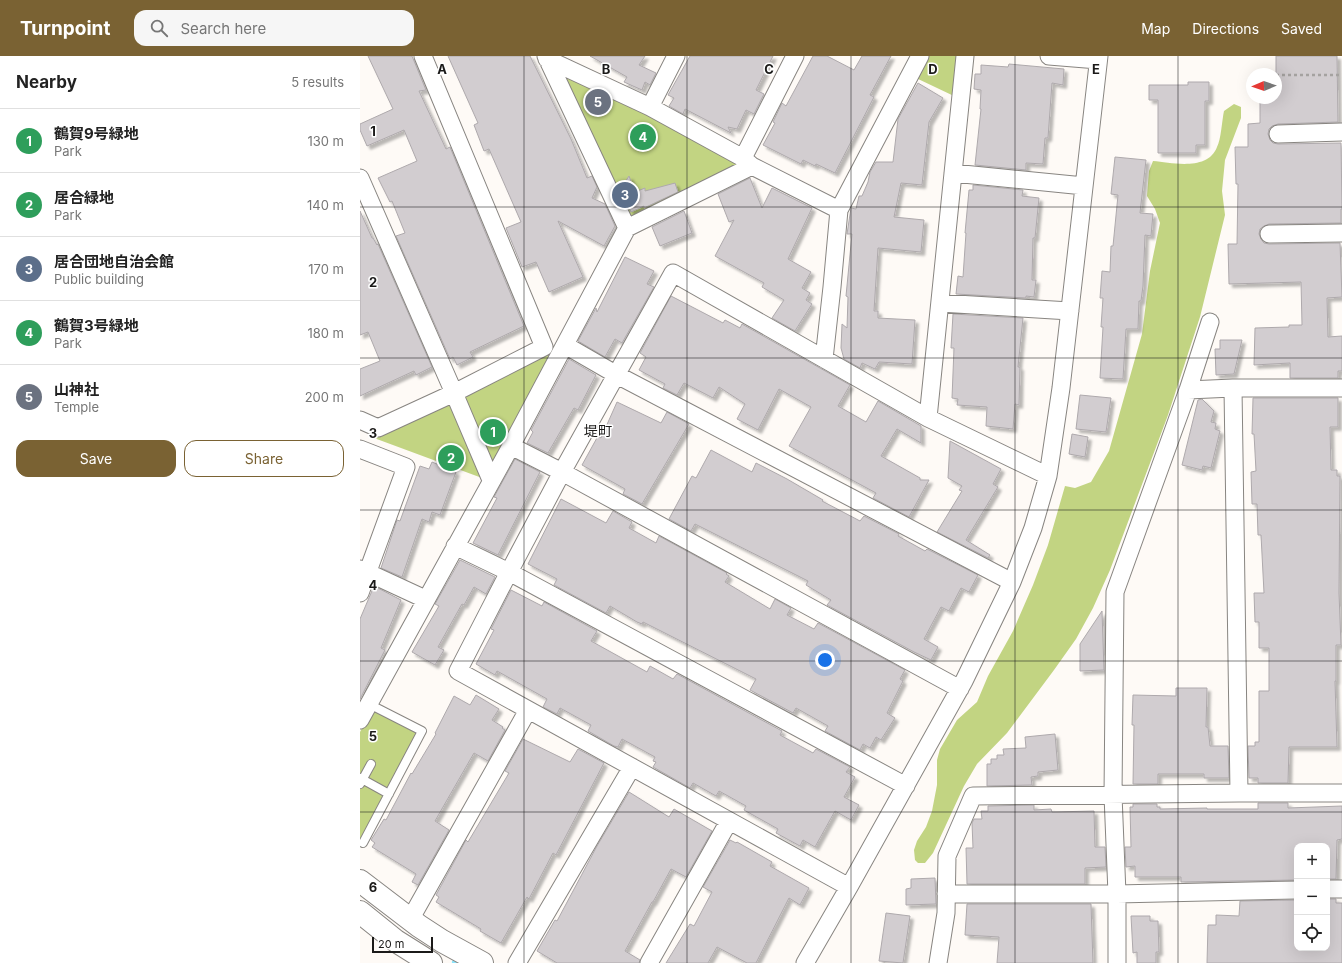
<!DOCTYPE html>
<html lang="en">
<head>
<meta charset="utf-8">
<style>
  body { margin:0; font-family:Inter,"Noto Sans JP",sans-serif; background:#f6f6f6; color:#222 }
  .controls { position:absolute; right:12px; bottom:12px; display:grid; overflow:hidden; border-radius:8px; box-shadow:0 4px 16px #0002 }
  .controls button { width:36px; height:36px; display:grid; place-items:center; padding:0; border:0; border-bottom:1px solid #e0e0e0; background:#fff; color:#222; font:20px sans-serif }
  .compass { position:absolute; left:886px; top:12px; width:36px; height:36px; border-radius:50%; background:#fff; box-shadow:0 4px 16px #0002; rotate:268deg }
  .scale { position:absolute; left:12px; bottom:10px; width:61px; box-sizing:border-box; padding-left:4px; border:2px solid #1b1a19; border-top:0; font-size:11px; line-height:14px; white-space:nowrap; color:#1b1a19; -webkit-text-stroke:3px #fff; paint-order:stroke }
  .you { position:absolute; left:465px; top:604px; width:14px; height:14px; margin:-10px; border:3px solid #fff; border-radius:50%; background:#1a73e8; box-shadow:0 0 0 6px #1a73e833 }
  .badge { display:grid; place-items:center; width:26px; height:26px; border-radius:50%; background:#7a6233; color:#fff; font-size:13px; font-weight:700 }
  .pin { position:absolute; translate:-50% -50%; border:2px solid #fff; box-shadow:0 1px 4px #0006 }
  .list { margin:0; padding:0; list-style:none }
  h2 { display:flex; justify-content:space-between; align-items:center; height:52px; margin:0; padding:0 16px; font-size:17px }
  h2 small { font-size:13px; font-weight:400; color:#767676 }
  .list li { display:grid; grid-template-columns:26px 1fr auto; gap:12px; align-items:center; box-sizing:border-box; height:64px; padding:0 16px; border-top:1px solid #e0e0e0 }
  .list b { display:block; font-size:15px; white-space:nowrap }
  .list p { margin:0; font-size:13px; white-space:nowrap; color:#767676 }
  .list em { font-size:13px; font-style:normal; color:#767676 }
  .actions { display:flex; gap:8px; padding:12px 16px }
  .actions a { flex:1; padding:9px 0; border:1px solid #7a6233; border-radius:12px; text-align:center; font-size:14px; color:#7a6233 }
  .actions .main { background:#7a6233; color:#fff }
  .icon { flex:none; width:22px; height:22px; fill:none; stroke:currentColor; stroke-width:2; stroke-linecap:round; stroke-linejoin:round }
  .map { position:relative; flex:none; width:982px; height:907px; overflow:hidden }
  header { display:flex; align-items:center; gap:24px; box-sizing:border-box; height:56px; padding:0 20px; background:#7a6233; color:#fff }
  header strong { font-size:19px }
  nav { display:flex; gap:22px; margin-inline-start:auto; font-size:14px }
  .search { width:280px; height:36px; background:#f6f6f6; display:flex; align-items:center; gap:10px; box-sizing:border-box; padding:0 14px; border-radius:12px; color:#767676; font-size:15px }
  main { display:flex }
  aside { flex:1; background:#fff }
  .map>svg:first-child { display:block }
  .green { fill:#c2d482 }
  .lines { fill:none; stroke-linecap:round; stroke-linejoin:round }
  .stream { stroke:#8ee5fc; stroke-width:6 }
  .building { fill:#d2cdd0; stroke:#aea9ac; filter:url(#shadow) }
  .lane-casing { stroke:#888581; stroke-width:10 }
  .street-casing { stroke:#888581; stroke-width:19 }
  .secondary-casing { stroke:#888581; stroke-width:24 }
  .path { stroke:#a5a2a0; stroke-width:2.5; stroke-dasharray:3 3; stroke-linecap:butt }
  .lane { stroke:#fff; stroke-width:8 }
  .street { stroke:#fff; stroke-width:17 }
  .secondary { stroke:#fff; stroke-width:22 }
  .grid { fill:none; stroke:#1b1a19; stroke-width:1; stroke-opacity:0.55 }
  .labels { text-anchor:middle; dominant-baseline:central; stroke-width:3; stroke-linejoin:round; paint-order:stroke }
  .quarter-label { font-size:14px; fill:#1b1a19; stroke:#fff }
  .grid-label { font-size:13px; text-anchor:middle; font-weight:bold; fill:#1b1a19; stroke:#fff; stroke-width:3; stroke-linejoin:round; paint-order:stroke }
</style>
</head>
<body>
<header>
<strong>Turnpoint</strong>
<div class="search"><svg class="icon" aria-label="search" viewBox="0 0 24 24"><circle cx="10" cy="10" r="6"/><path d="M15 15l6 6"/></svg>Search here</div>
<nav><a>Map</a><a>Directions</a><a>Saved</a></nav>
</header>
<main>
<aside>
<h2>Nearby<small>5 results</small></h2>
<ul class="list">
<li><span class="badge" style="background:#2e9e5b">1</span><div><b>鶴賀9号緑地</b><p>Park</p></div><em>130 m</em></li>
<li><span class="badge" style="background:#2e9e5b">2</span><div><b>居合緑地</b><p>Park</p></div><em>140 m</em></li>
<li><span class="badge" style="background:#5c6f8a">3</span><div><b>居合団地自治会館</b><p>Public building</p></div><em>170 m</em></li>
<li><span class="badge" style="background:#2e9e5b">4</span><div><b>鶴賀3号緑地</b><p>Park</p></div><em>180 m</em></li>
<li><span class="badge" style="background:#6b7280">5</span><div><b>山神社</b><p>Temple</p></div><em>200 m</em></li>
</ul>
<div class="actions"><a class="main">Save</a><a>Share</a></div>
</aside>
<div class="map">
<svg width="982" height="907" viewBox="0 0 982 907">
  <defs>
    <filter id="shadow"><feDropShadow dx="3.5" dy="3.5" stdDeviation="1" flood-color="#0004"/></filter>
  </defs>
  <rect width="100%" height="100%" fill="#fefaf6"/>
  <path class="green" d="M567,0h32l-3,41 -40,-19z
    M200,18l91,41 92,49 -114,56z
    M874,48l7,3v11l-16,42 -3,31 3,24 -25,102 -32,98 -58,155 -17,38 -17,31 -22,31 -47,63 -30,31 -13,22 -31,67 -8,10h-7l-3,-3 -1,-10 3,-9 9,-14 6,-16 5,-26v-25l3,-11 17,-29 20,-18 11,-26 25,-45 20,-46 15,-40 17,-59 10,2 16,-6 18,-31 33,-117 8,-63 10,-48 -5,-14 -8,-13 2,-25 4,-10c20,2 55,10 64,-14 4,-7 5,-27 7,-36z
    M186,297l6,5 -60,111 -34,-74z
    M91,344l31,78 -108,-40z
    M12,653l47,23 -59,110v-110z"/>
  <g class="lines">
    <path class="stream" d="M95,906l2,1"/>
  </g>
  <path class="building" d="M8,0h44l14,34 -7,1 27,58 4,-2 74,179 -54,26 3,5 -16,8 -4,-8 -3,2 -54,-123 9,-3 -13,-32 -2,1 -12,-24 39,-17 -13,-31 -37,16 -7,-16v-6l33,-15z
    M88,0h82l41,83 16,39 5,-2 5,11 -5,11 13,6 10,22 -11,20 -46,-25 25,56 -34,15 -13,-30 -14,5 -16,-39 15,-6 -32,-73 -5,2 -10,-26 4,-2z
    M230,0h55l-6,9 17,8 -6,12 -5,-3 -3,8 -18,-8 3,-5z
    M330,0h83l-17,34 8,4 -10,20 -8,-4 -9,19 -9,-2 3,6 -46,-24 -2,5 -14,-8 5,-8 -6,-3z
    M453,0h14l27,14 8,-14h29l-21,39 4,2 -39,76 -19,-9 -1,2 -12,-6 -2,4 -38,-19 12,-22 -2,-1 9,-19 4,3z
    M916,0h61l1,66 -60,2 -6,2 -3,3 -1,5 2,6 3,3 5,1 63,-1 1,66h-1v14l-72,1 -5,2 -4,3 -1,5 2,5 3,4 5,1 71,-1 2,54 -15,1 1,39 14,-1v35h-4v7h-48v-15l-36,2 1,-37 34,-1v-2h13l-1,-43 -72,2 -1,-40h9l1,-60h-2l-1,-37h13v-23l12,-1v-25h16z
    M649,8l55,5 -1,16 -11,-2 -4,55h-3l-2,26 -17,-1v7l-51,-5 6,-56h-1l1,-19 -7,-1 1,-15h6v-9l27,2z
    M828,26h21v19h-4v44h-9v8h-38v-53h-9v-15h39z
    M558,27l25,15 -14,24 -7,63 -21,-2 -7,34 30,3 -3,32 -43,-4 -4,63h4v7l37,2 -3,44 -33,-2 -4,7 -13,-6 -2,5 -16,-9 -3,-11 1,-24 5,4 1,-31 -2,-1 6,-62h-5l4,-26 5,1 3,-13h3l6,-14 2,-10 6,-10h17l5,-43z
    M755,101l31,3 -6,53 13,1 -2,22 -6,-1 -2,51 -2,15h-2l-1,28h-12l-3,50 -23,-1 3,-51h-2l2,-29h-3l2,-27 8,1 1,-26h2l5,-51 -7,-1z
    M269,120l6,16 10,-4v3l30,-8 3,9 -34,16v-2l-13,6 -11,-22z
    M390,122l12,30 10,-20 40,20 -24,51 23,13 -9,16 8,5 -4,7 6,4 -17,27 -23,-13 12,-18 -22,-13 2,-4 -49,-27 19,-36 -5,2 -11,-28z
    M613,129l50,5 -1,6 17,2 -4,40h-2l-1,42h4l-2,17 -8,-1v2l-70,-4 2,-18 5,1 3,-44h-1l4,-43h4z
    M0,155l12,27h1l4,7 1,-1 54,123 -16,8 -2,-4 -54,25v-27l20,-8 -12,-29 -8,3z
    M324,155l8,22 -32,13 -8,-19z
    M265,201l29,14 -7,13 7,3 -32,56 -7,-4 -10,18 -27,-16 18,-33 1,4z
    M311,240l52,27 2,-3 15,8 2,-4 108,61 -12,21 28,16 12,-21 43,25v17l-24,-14 -16,27 39,22v2h9l-20,37 -36,-19 3,-5 -87,-47 22,-39 -32,-18 -21,41 -21,-11 8,-15 -26,-17 -6,11 -29,-15 -7,12 -14,-7 2,-4 -26,-14 7,-13 -6,-4z
    M593,258l70,4 -5,49h2l-1,38 -4,-1 -2,25 -27,-3 1,-19 -30,-2 1,-6 -6,-1 2,-50h-3z
    M860,284h22l-8,34 -18,1 -1,-26h5z
    M209,303l27,16 -18,35 -4,-2 -26,45 -21,-10 6,-11 -2,-2z
    M720,339l31,3 -5,34 -30,-3z
    M893,342h85v29h-8l1,43h6v6h3l-1,117 2,52h-5v36h-1l2,66h-48l-1,36h-30v-5h-9l-1,-32h7v-4h4v-51h10v-43h-10v-26h-4l-1,-29h10l-3,-58h-3l-1,-31h-5l-1,-32 5,-1 -2,-37h-2z
    M842,343l12,12 -3,11 5,1 -1,6 5,2 -9,37 -8,-2 -1,4 -20,-5 16,-65z
    M257,346l44,21 6,-11 22,12 -47,80 -19,-10 2,-5 -43,-24 16,-29 3,2z
    M712,378l16,3 -3,20 -16,-3z
    M590,385l51,28 -8,15 5,3 -32,53 24,15 -2,3 -51,-26 25,-41 -3,-1 3,-4 -14,-8z
    M351,394l41,22 4,-9 31,16 36,21 -1,1 38,20 4,-5 35,18 -1,2 27,15 2,-2 51,26 -9,17 -8,-4 -12,23 -8,-4 -17,32 14,8 -7,13 -17,-8 -87,-47 4,-5 -25,-15 2,-4 -113,-57 -4,7 -22,-12 23,-43 4,2z
    M155,403l25,13 -42,83 -25,-12 24,-45 -3,-1z
    M72,406l24,10 -16,43 -8,-3 -3,10 -7,-3 -20,58 -21,-9 16,-48 3,1 20,-55 9,3z
    M201,443l45,24 7,-12 19,11 -3,6 27,15 3,-7 68,37 -1,1 3,2 -4,6 45,27 5,-10 16,9 -4,7 27,14 4,-6 87,47 -5,9 3,2 -16,32 8,5 -14,22 -5,-3 -6,11 -7,-4 -3,6 -35,-19 3,-5 -32,-18 -3,5 -43,-23 6,-11 -113,-57 -1,2 -5,-2 -27,-16 -4,7 -52,-28 3,-6 -29,-15z
    M100,504l35,17 -9,17 -12,-7 -10,18 -2,-1 -24,43 6,3 -9,15 -23,-13 27,-46 -4,-2z
    M14,530l27,14 -20,48 4,2 -25,49v-80z
    M151,534l31,16 2,-4 53,29 -6,10 56,31 3,-6 23,13 4,-5 105,57 -2,4 33,18 3,-4 34,18 -4,5 9,5 -11,20 15,8 -8,15 -16,-9 -20,36 -12,-7 -3,6 -24,-13 2,-4 -34,-19 2,-4 -27,-15 -3,5 -23,-13 -3,5 -37,-21 3,-5 -3,-1 2,-4 -33,-18 -4,8 -4,-1 -26,-15 3,-6 -31,-17 -3,6 -14,-7 4,-8 -50,-28 -2,4 -19,-11 18,-34 -3,-1z
    M742,555l2,59 -24,1v-27z
    M816,632h31l-1,39h2l2,19h18l1,32h-25v-4h-46v10h-25l1,-59h-2l1,-30 43,1z
    M116,639l23,14 -7,11 11,7 -1,1 3,2 -17,31 -14,-8 -39,68 14,9 -31,55 -6,-3 4,-8 -44,-27 3,-4 -4,-3 13,-21 2,1 25,-47 1,1 24,-40 -1,-1 19,-37 16,9z
    M695,678l3,36 -20,2v4l-7,1 1,8 -45,1v-22h4v-5h6v-4h7l-1,-6 23,-1 -1,-11z
    M163,683l47,23 8,-13 26,14 -48,92 -3,-2 -24,46 -2,-2 -26,46 -21,-12 1,-2 -45,-27 3,-5 -3,-2 30,-55 2,2 41,-69 -4,-2z
    M269,736l40,25 5,-8 38,22 -26,46 -15,-8 -18,33h-1l-27,49 15,9 -1,3h-82l-20,-12 18,-31 2,1 40,-75z
    M898,747h30v5l54,-2v33l-5,1 -1,39h-9v-33h-30v34l-116,2v-5h-46v-11l-9,1 -1,-20h6l-1,-40h3v-3h24v3h3v2l47,-1v1h51z
    M674,749v5l17,-1 1,3 42,-1 1,36h10l1,20 -21,1v16h-118l-1,-36h7l-1,-25 2,-4h8l-1,-8h7v-5z
    M370,784l6,3 1,-1 35,20 -2,4 39,22 -9,17 -11,-7 -33,65h-9l-30,-16 -9,16h-42l24,-39 4,2 18,-34 -9,-5z
    M575,822l1,26 -30,1v-16l5,-1v-9z
    M967,843h9v4h6v60h-135l1,-38h8v-10l23,1 1,-15 57,-1v48h30z
    M607,848h124l2,59h-96l2,-26 -34,-2z
    M526,857l24,3 -7,47 -24,-2z
    M771,860h19v5h8l1,31h-3v11h-19v-11l-4,1z"/>
  <g class="lines">
    <defs>
      <path id="lane" d="M0,722l29,16
        M0,728l11,-20
        M3,787l59,-112 -53,-27"/>
      <path id="street" d="M186,0l81,172
        M435,0l-52,102 9,8 87,44 -7,77 -8,72
        M689,0l49,4
        M187,3l103,48 93,51
        M290,51l26,-51
        M918,78l64,-2
        M593,117l131,13
        M0,122l94,215 37,87
        M479,154l81,-154
        M909,178l73,-1
        M580,247l130,8
        M205,289l52,30 395,207
        M873,332l6,405
        M828,334l45,-2h109
        M568,362l37,-362
        M0,364l18,8 76,-35 90,-46 -121,-291
        M151,390l51,26 398,217
        M0,393l46,18 -46,126
        M95,490l54,26 397,214
        M0,513l65,30
        M0,664l151,-274 116,-218 125,-62
        M489,831l-391,-216 51,-99 53,-100 111,-199 255,145 120,58
        M967,833h15
        M586,838h171l180,-4
        M51,862l117,-208
        M157,907l115,-196
        M289,907l80,-142
        M445,907l44,-76 115,-206 48,-99 21,-54 15,-52 13,-88 38,-332
        M578,907l8,-50 1,-57 26,-60 266,-3h103
        M757,907v-69l-4,-99 2,-203 73,-202 22,-68"/>
      <path id="secondary" d="M0,825l59,45 23,15 40,22
        M0,856l36,29 35,22"/>
    </defs>
    <use href="#lane" class="lane-casing"/>
    <use href="#street" class="street-casing"/>
    <use href="#secondary" class="secondary-casing"/>
    <path class="path" d="M916,19h66"/>
    <use href="#lane" class="lane"/>
    <use href="#street" class="street"/>
    <use href="#secondary" class="secondary"/>
  </g>
  <path class="grid" d="M164,0v907M327,0v907M491,0v907M655,0v907M818,0v907M0,151h982M0,302h982M0,454h982M0,605h982M0,756h982"/>
  <g class="labels">
    <g class="quarter-label">
      <text x="238" y="374">堤町</text>
    </g>
  </g>
  <g class="grid-label">
    <text x="82" y="18">A</text>
    <text x="246" y="18">B</text>
    <text x="409" y="18">C</text>
    <text x="573" y="18">D</text>
    <text x="736" y="18">E</text>
    <text x="13" y="80">1</text>
    <text x="13" y="231">2</text>
    <text x="13" y="382">3</text>
    <text x="13" y="534">4</text>
    <text x="13" y="685">5</text>
    <text x="13" y="836">6</text>
  </g>
</svg>
<div class="controls">
<button>+</button>
<button>−</button>
<button><svg class="icon" aria-label="locate" viewBox="0 0 24 24"><circle cx="12" cy="12" r="6"/><path d="M12 2v4M12 18v4M2 12h4M18 12h4"/></svg></button>
</div>
<svg class="compass" viewBox="-18 -18 36 36"><path d="M0-13l5 13h-10z" fill="#e53935"/><path d="M0 13l5-13h-10z" fill="#767676"/></svg>
<div class="scale">20 m</div>
<div class="you"></div>
<div class="pin badge" style="left:133px;top:376px;background:#2e9e5b">1</div>
<div class="pin badge" style="left:91px;top:402px;background:#2e9e5b">2</div>
<div class="pin badge" style="left:265px;top:139px;background:#5c6f8a">3</div>
<div class="pin badge" style="left:283px;top:81px;background:#2e9e5b">4</div>
<div class="pin badge" style="left:238px;top:46px;background:#6b7280">5</div>
</div>
</main>
</body>
</html>
